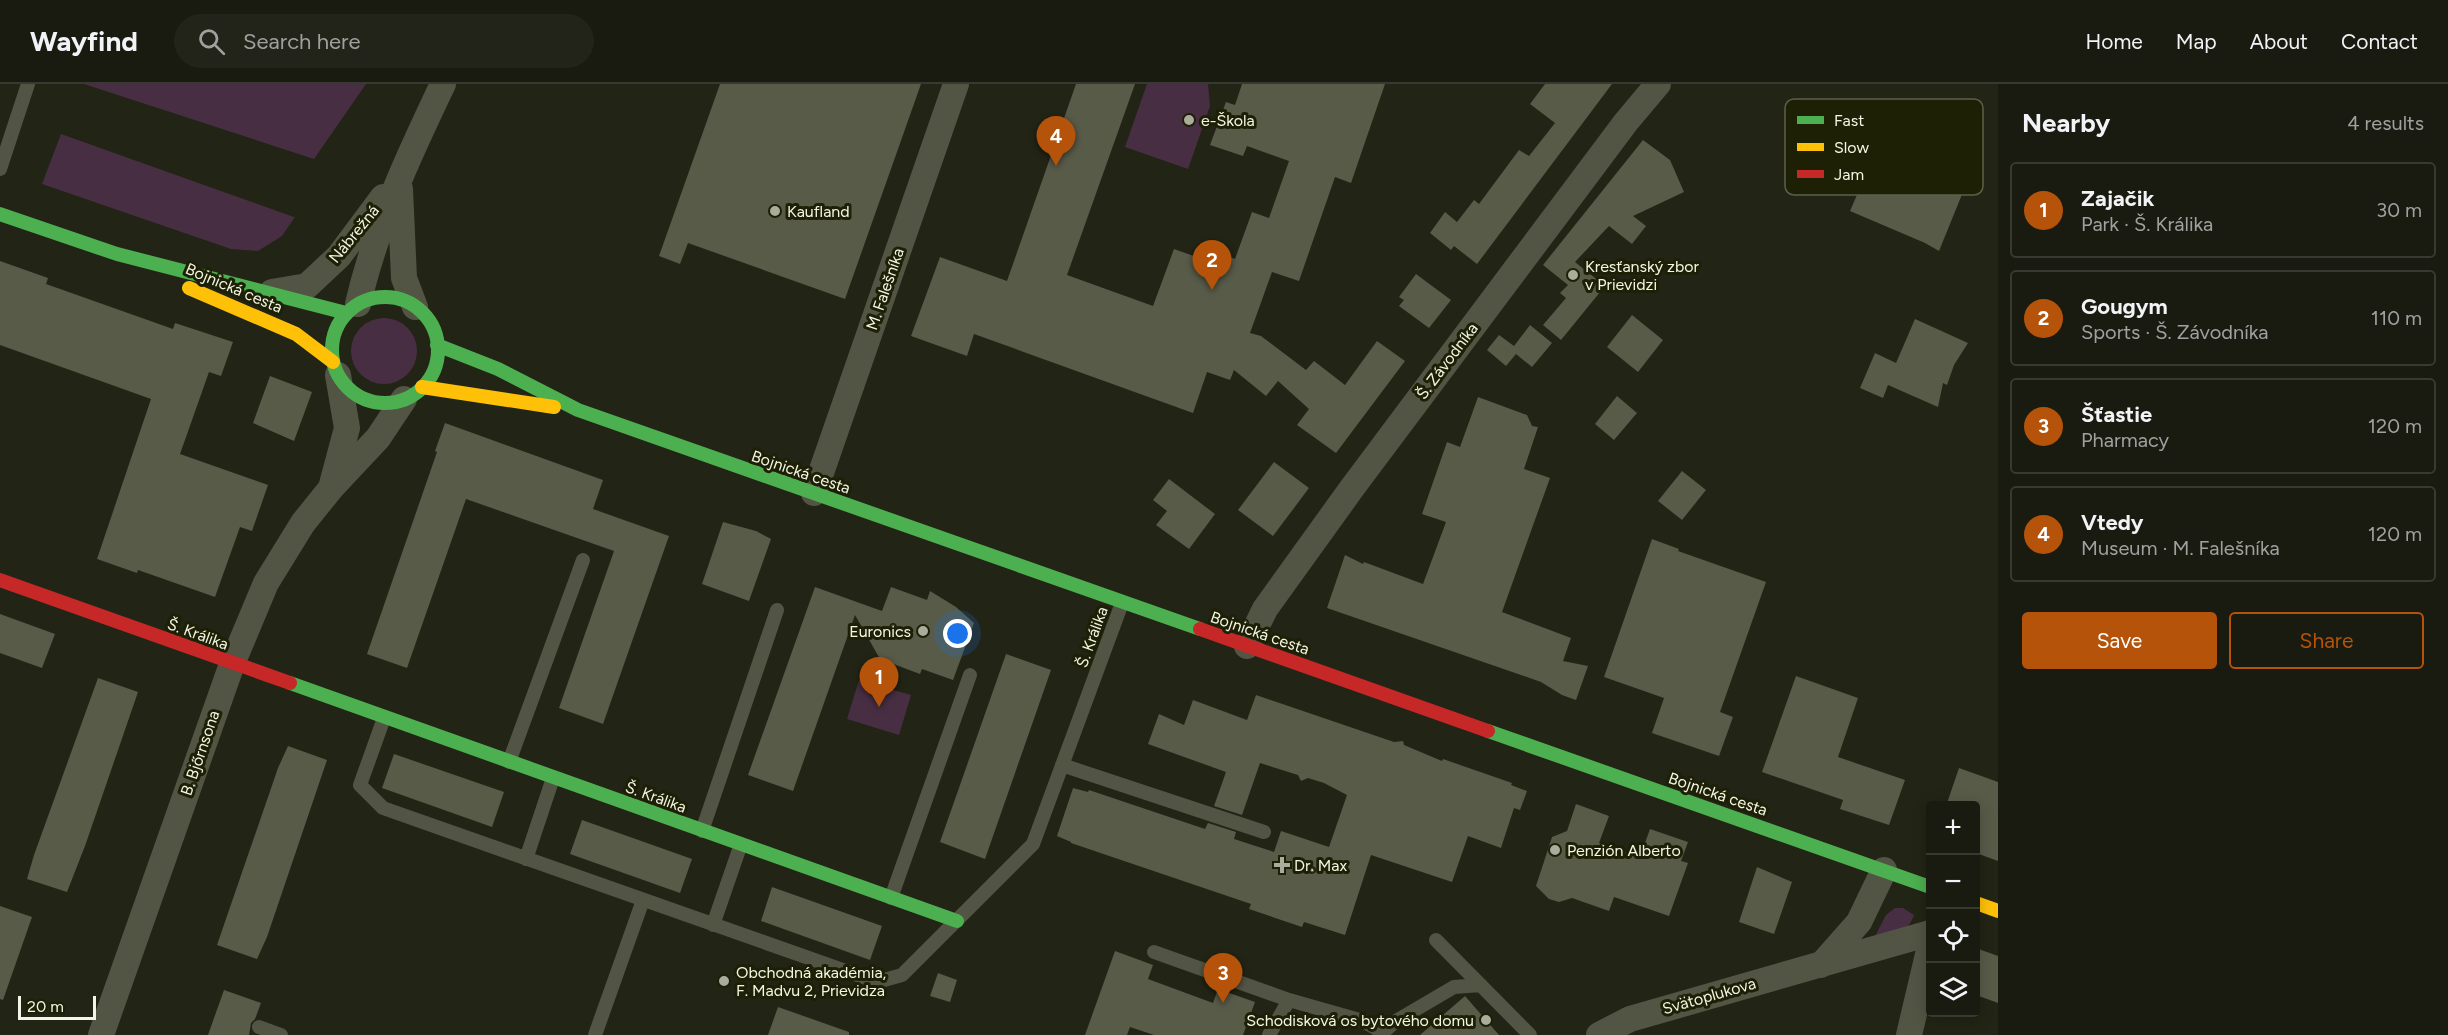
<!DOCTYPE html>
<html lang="en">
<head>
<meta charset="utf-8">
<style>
  body { margin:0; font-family:Figtree,sans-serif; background:#232419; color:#f1f3f6 }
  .controls { position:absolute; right:18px; bottom:18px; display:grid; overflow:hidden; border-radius:6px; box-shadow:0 3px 15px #0003 }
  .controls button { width:54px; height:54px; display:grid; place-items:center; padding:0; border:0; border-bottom:2px solid #383930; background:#1a1b10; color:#f1f3f6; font:30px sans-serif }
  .scale { position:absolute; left:18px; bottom:15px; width:78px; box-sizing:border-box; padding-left:6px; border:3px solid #f3f6e5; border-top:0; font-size:16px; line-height:21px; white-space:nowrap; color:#f3f6e5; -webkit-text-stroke:4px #1d2005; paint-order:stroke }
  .you { position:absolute; left:958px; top:550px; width:21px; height:21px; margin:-15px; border:4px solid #fff; border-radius:50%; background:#1a73e8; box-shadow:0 0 0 9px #1a73e833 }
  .badge { display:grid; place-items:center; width:39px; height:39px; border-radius:50%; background:#b45309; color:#fff; font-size:20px; font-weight:700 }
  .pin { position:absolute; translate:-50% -50px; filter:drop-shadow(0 2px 3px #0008) }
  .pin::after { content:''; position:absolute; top:32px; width:21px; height:18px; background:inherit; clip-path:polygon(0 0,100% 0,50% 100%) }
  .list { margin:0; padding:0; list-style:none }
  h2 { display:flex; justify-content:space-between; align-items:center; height:78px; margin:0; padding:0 24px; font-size:26px }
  h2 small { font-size:20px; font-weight:400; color:#9fa19f }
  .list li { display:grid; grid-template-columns:39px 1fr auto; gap:18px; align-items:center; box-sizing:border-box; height:96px; margin:0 12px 12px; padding:0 12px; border:2px solid #383930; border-radius:6px }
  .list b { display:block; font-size:22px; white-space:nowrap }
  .list p { margin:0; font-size:20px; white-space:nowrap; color:#9fa19f }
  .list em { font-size:20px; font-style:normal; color:#9fa19f }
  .actions { display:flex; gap:12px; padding:18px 24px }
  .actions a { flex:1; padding:14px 0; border:2px solid #b45309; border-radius:6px; text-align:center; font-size:21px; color:#b45309 }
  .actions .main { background:#b45309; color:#fff }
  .icon { flex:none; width:33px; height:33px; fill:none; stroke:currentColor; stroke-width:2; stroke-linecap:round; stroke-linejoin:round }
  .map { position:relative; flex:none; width:1998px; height:951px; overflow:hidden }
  header { display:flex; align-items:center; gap:36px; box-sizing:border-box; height:84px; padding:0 30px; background:#1a1b10; border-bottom:2px solid #383930 }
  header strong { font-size:28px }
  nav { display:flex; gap:33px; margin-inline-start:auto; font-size:21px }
  .search { width:420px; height:54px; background:#232419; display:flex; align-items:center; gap:15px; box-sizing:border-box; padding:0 21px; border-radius:33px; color:#9fa19f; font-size:22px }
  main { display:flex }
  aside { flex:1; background:#1a1b10 }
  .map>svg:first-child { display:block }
  .green { fill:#482e43 }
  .building { fill:#585b48 }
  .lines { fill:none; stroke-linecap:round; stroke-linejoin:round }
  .lane { stroke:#525444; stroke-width:14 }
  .street { stroke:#525444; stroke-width:26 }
  .fast { stroke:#4caf50; stroke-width:14 }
  .slow { stroke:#ffc107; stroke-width:14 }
  .jam { stroke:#c62828; stroke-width:14 }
  .poi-dot { fill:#aaac9c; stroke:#1d2005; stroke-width:2 }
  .labels { text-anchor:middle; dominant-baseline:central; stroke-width:6; stroke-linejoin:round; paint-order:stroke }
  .poi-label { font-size:16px; fill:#f3f6e5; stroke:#1d2005; text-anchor:start }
  .street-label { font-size:16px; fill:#f3f6e5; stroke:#1d2005 }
  .key { fill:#1d2005; stroke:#5d6048; stroke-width:1.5 }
  .key-label { font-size:16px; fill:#f3f6e5 }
</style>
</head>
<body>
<header>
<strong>Wayfind</strong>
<div class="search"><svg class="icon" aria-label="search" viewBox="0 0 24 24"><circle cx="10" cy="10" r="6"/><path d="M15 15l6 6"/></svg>Search here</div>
<nav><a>Home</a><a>Map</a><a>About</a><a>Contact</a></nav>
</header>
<main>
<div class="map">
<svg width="1998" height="951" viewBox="0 0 1998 951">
  <rect width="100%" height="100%" fill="#222415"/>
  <path class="green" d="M84,0h282l-52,75z
    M1147,0h61l2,22 -22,63 -63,-22z
    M61,50l233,83h1l-13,19 -24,15 -27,-2 -189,-65z
    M351 267a33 33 0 1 1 66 0a33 33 0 1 1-66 0Z
    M859,596l52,15 -12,40 -52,-16z
    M1895,824h8l11,7c-6,19 -23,20 -41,25l13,-25z"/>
  <path class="building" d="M720,0h201l-76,215 -157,-56 -8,21 -21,-8z
    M1076,0h59l-68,191 86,31 21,-57 45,16 4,-11 12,5 17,-47 17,6 20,-57 -42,-15 -4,10 -33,-11 16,-43 9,3 7,-21h143l-34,99 -16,-6 -36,104 -27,-9 -22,61 11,3 45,34 8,-9 31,24 32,-44 28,20 -69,92 -39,-28 12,-16 -31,-28 -12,15 -32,-26 -4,10 -23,-8 -14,41 -219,-79 -7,22 -56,-20 29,-79 67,24z
    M1545,0h67l-135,180 -23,-18 -3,4 -21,-17 15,-21 12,10 17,-22 5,4 40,-54 10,6 26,-33 -25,-19z
    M1643,56l27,20 14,32 -51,24 13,10 -14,18 -23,-18 -34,36 30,24 -44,54 -18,-15 23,-27 -6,-5 8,-8 -25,-20z
    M1875,69l88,39 -24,59 -14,-8 -75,-32z
    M0,177l48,17 -2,6 127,45 2,-6 58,19 -12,34 -12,-4 -29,82 88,31 -16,46 -12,-4 -25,70 -77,-27 -1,3 -40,-14 54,-160 -151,-54z
    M1416,190l35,26 -22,28 -30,-22 5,-6 -5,-3z
    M1632,231l31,25 -25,32 -31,-25z
    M1915,235l53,24 -14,22 -7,20 -4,-2 -5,24 -50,-22 -5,13 -23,-10 15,-35 21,10z
    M1530,241l22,18 -20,24 -16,-13 -10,12 -19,-16 12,-15 15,11z
    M270,292l42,16 -18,49 -41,-18z
    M1617,312l20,17 -23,27 -19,-16z
    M1478,313l49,18 5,11 6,1 -14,42 26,9 -48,134 69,26 -8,23 25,5 -12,34 -14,-5 -21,-13 -214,-74 18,-53 18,9 1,-2 59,22 23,-62 -24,-8 25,-72 13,5z
    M445,339l158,57 -10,29 76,27 -66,188 -44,-16 55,-157 -148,-52 -59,169 -40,-14 70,-202 -2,-1z
    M1274,378l35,26 -36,48 -35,-26z
    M1682,387l24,19 -24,30 -24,-19z
    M1169,395l46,35 -26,35 -33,-24 11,-14 -14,-11z
    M723,438l33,9 15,8 -22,62 -47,-17z
    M1652,455l27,10 -1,2 88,31 -46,130 13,5 -14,39 -67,-23 12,-35 -60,-21z
    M815,503l67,24 9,-24 36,13 3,-9 26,16 18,16 -21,57 -31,-11 -2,5 -40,-15 -25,-44 -62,176 -45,-16z
    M0,530l55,20 -13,34 -42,-15z
    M1006,570l45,16 -66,189 -45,-17z
    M1796,592l62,22 -20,59 67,23 -16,45 -49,-16 3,-9 -81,-28z
    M98,594l40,14 -53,154 -18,46 -40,-13 7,-24z
    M1256,611l138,47 9,-1 1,4 38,16 1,-2 69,24 -1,2 16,6 -7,19 -6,-2 -13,40 -33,-12 -16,46 -81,-27 -26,80 -41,-13 -2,5 -53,-18 2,-5 -180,-61v-1l-14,-6 16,-48 15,4 1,-2 116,39 3,-6 28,9 -2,7 40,13 7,-21 48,16 18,-52 -23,-12 -16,-5 -7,3 -3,-6 -38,-12 -18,52 -28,-9 12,-34 -78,-28 11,-30 25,11 9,-25 54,20z
    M288,662l39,14 -60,177 -10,22 -40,-14 61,-177z
    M394,670l110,38 -12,35 -110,-39z
    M1959,684l39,14v79l-22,-8v-47h-30z
    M1576,720l33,12 -10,27 41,14 10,-28 38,13 -7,19 7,2 -19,53 -55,-19 -5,14 -37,-13 -13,4 -10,-3 -13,-13 16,-49 15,-6z
    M582,736l110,39 -12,34 -110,-39z
    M1757,783l35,15 -18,52 -35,-12z
    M772,803l110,39 -12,34 -109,-39z
    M0,822l32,11 -29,83 -3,-1z
    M1976,864l22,8v47l-22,-8z
    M1115,867l38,14 -5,14 65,24 5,-14 37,13 -12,33h-89l-24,-8 -3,8h-42z
    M938,889l19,7 -7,22 -20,-6z
    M224,906l37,13 -6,16 -4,4 -2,12h-41z
    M1465,912l34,39h-79z
    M778,923l71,25v3h-81z"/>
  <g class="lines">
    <path class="lane" d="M0,85l28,-85
      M384,634l-24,67 23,23 494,174 25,-7 131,-131 89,-241
      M509,678l74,-202
      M1062,681l202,67
      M702,747l75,-221
      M526,775l27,-81
      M891,814l79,-223
      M713,841l28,-81
      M1436,856l94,95
      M1154,868l135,48 74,21 19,11
      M259,943l22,8
      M595,951l48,-135
      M1269,951l20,-35
      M1380,951l16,-14 58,-34 27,-2"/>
    <path class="street" d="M400,105l4,89 11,29
      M272,208l35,-6 32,-30 44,-59
      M358,220c18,-78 51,-149 85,-220
      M332,400l15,-56 -9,-53
      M814,409l142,-409
      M1247,562l18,-37 87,-121 274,-366 32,-38
      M1821,881l38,-43 25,-52
      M101,951l131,-371 34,-81 37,-60 29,-36 46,-49 26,-39
      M1599,951l31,-16 300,-86
      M1909,951l21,-89"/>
    <path class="fast" d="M0,130l117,40 229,59
      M332 266a53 53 0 1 1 106 0a53 53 0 1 1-106 0Z
      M437,261l61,24 80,41 622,219
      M290,599l667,238
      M1488,647l442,156"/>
    <path class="slow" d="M189,204l107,46 37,28
      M422,303l132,20
      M1976,819l22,8"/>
    <path class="jam" d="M0,496l290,103
      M1200,545l288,102"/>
  </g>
  <g class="poi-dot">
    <circle cx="1189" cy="36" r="6"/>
    <circle cx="775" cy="127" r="6"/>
    <circle cx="1573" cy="191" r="6"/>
    <circle cx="923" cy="547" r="6"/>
    <circle cx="1555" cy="766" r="6"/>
    <path d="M1279 772h6v6h6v6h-6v6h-6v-6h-6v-6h6z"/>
    <circle cx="724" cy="897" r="6"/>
    <circle cx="1486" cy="936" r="6"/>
  </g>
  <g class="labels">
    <g class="poi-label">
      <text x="1201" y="36">e-Škola</text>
      <text x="787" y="127">Kaufland</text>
      <text x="1585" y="182">Kresťanský zbor<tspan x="1585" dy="18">v Prievidzi</tspan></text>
      <text x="911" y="547" text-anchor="end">Euronics</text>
      <text x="1567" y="766">Penzión Alberto</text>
      <text x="1294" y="781">Dr. Max</text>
      <text x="736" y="888">Obchodná akadémia,<tspan x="736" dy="18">F. Madvu 2, Prievidza</tspan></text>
      <text x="1474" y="936" text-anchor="end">Schodisková os bytového domu</text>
    </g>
    <g class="street-label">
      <text transform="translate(354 150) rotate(-51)">Nábrežná</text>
      <text transform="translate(234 204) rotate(23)">Bojnická cesta</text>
      <text transform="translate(885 205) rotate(-71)">M. Falešníka</text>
      <text transform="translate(1447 277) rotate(-53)">Š. Závodníka</text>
      <text transform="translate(801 388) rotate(19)">Bojnická cesta</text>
      <text transform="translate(1260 549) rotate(19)">Bojnická cesta</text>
      <text transform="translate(198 550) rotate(20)">Š. Králika</text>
      <text transform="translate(1092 553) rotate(-70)">Š. Králika</text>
      <text transform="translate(200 669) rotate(-71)">B. Bjőrnsona</text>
      <text transform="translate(1718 710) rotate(19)">Bojnická cesta</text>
      <text transform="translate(656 713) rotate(20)">Š. Králika</text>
      <text transform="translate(1709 912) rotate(-16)">Svätoplukova</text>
    </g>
  </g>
  <rect x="1785" y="15" width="198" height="96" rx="9" class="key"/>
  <rect x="1797" y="32" width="27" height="8" fill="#4caf50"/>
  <rect x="1797" y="59" width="27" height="8" fill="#ffc107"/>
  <rect x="1797" y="86" width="27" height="8" fill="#c62828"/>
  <g class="key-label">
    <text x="1834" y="42">Fast</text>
    <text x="1834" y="69">Slow</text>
    <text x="1834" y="96">Jam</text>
  </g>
</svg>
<div class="controls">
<button>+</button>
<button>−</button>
<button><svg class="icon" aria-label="locate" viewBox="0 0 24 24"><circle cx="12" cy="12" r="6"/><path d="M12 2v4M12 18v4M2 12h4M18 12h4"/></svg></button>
<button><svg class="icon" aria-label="layers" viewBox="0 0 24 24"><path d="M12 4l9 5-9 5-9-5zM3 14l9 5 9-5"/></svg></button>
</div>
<div class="scale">20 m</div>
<div class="you"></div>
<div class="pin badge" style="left:879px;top:623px">1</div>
<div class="pin badge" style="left:1212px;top:206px">2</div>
<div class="pin badge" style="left:1223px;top:919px">3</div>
<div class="pin badge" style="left:1056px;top:82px">4</div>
</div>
<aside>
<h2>Nearby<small>4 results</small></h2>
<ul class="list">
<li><span class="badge">1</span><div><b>Zajačik</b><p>Park · Š. Králika</p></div><em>30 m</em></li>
<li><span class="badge">2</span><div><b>Gougym</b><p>Sports · Š. Závodníka</p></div><em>110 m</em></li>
<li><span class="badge">3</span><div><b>Šťastie</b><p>Pharmacy</p></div><em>120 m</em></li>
<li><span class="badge">4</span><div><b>Vtedy</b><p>Museum · M. Falešníka</p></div><em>120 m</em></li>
</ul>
<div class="actions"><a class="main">Save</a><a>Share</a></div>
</aside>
</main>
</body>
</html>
